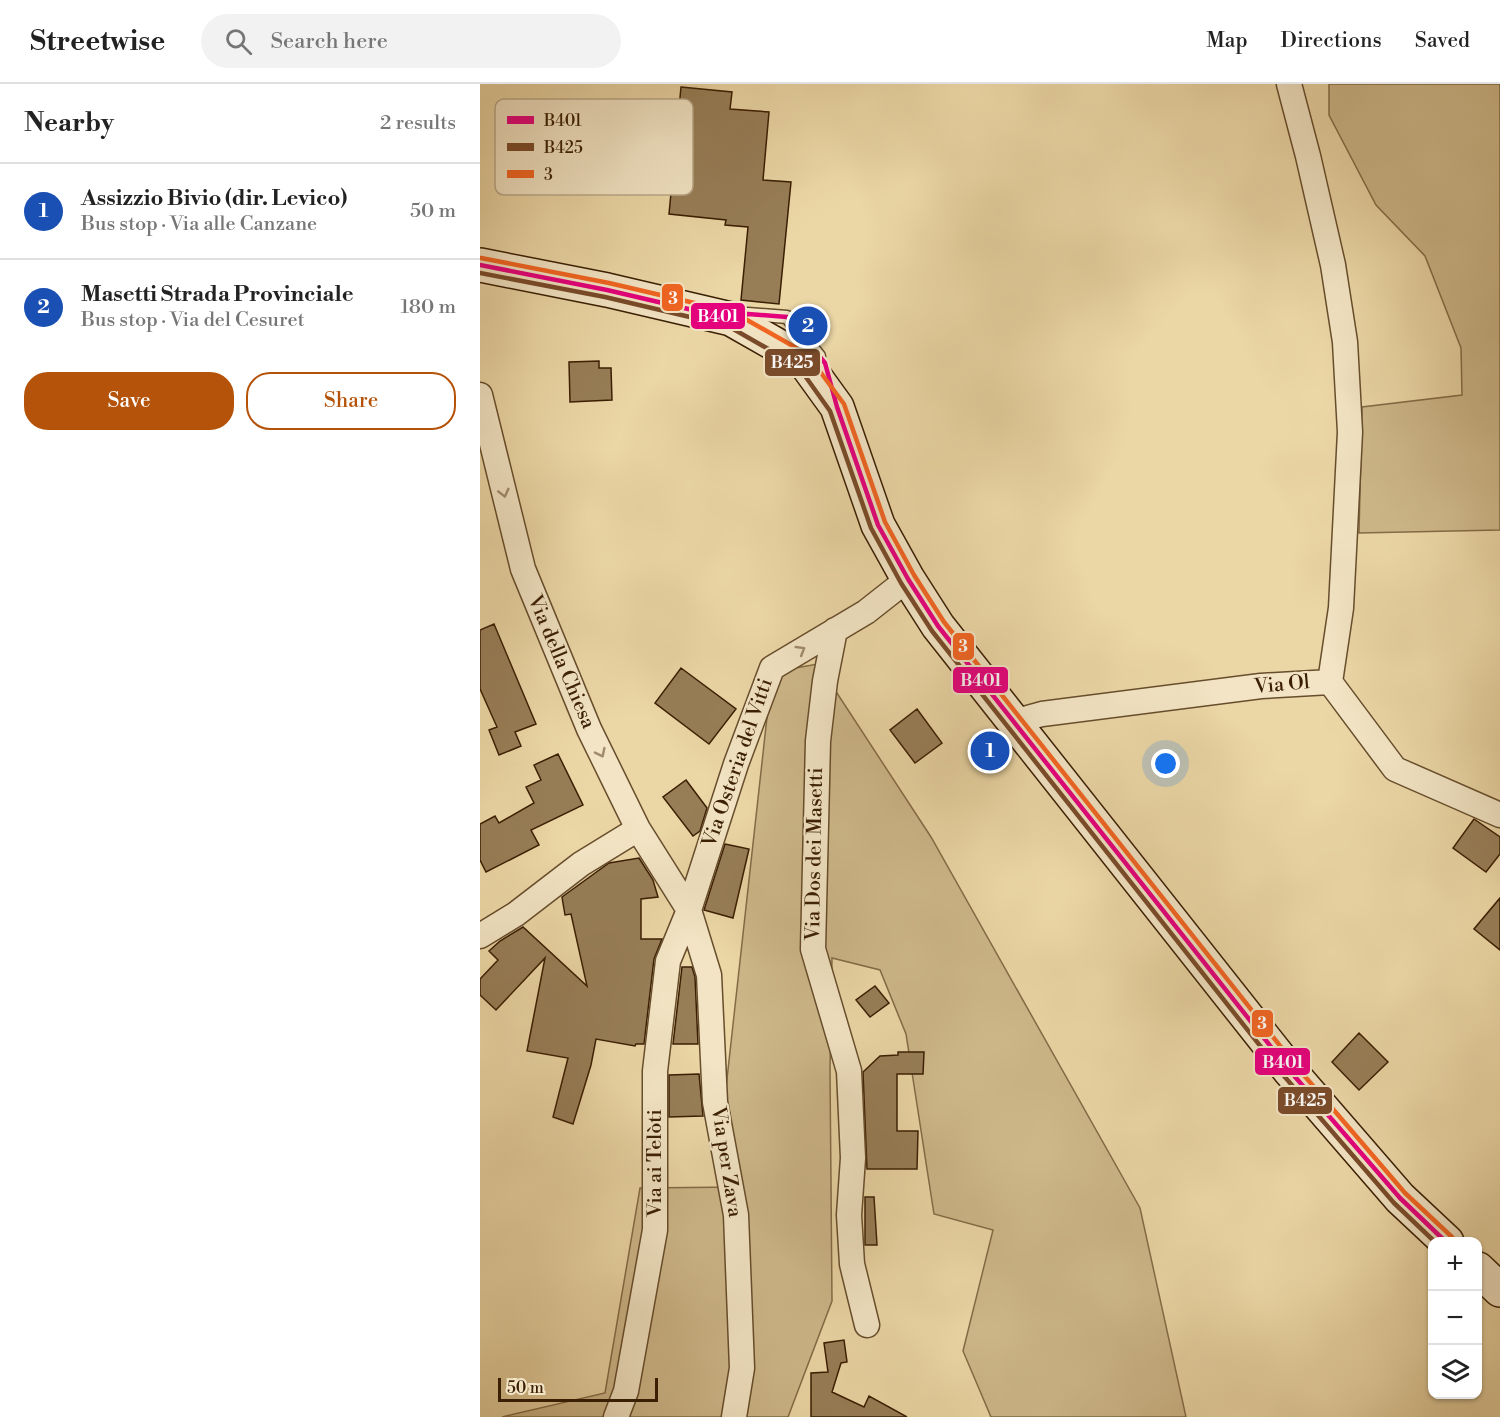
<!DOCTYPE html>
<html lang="en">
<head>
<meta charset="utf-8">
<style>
  body { margin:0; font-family:"Libre Bodoni",serif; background:#f2f2f2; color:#222 }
  .controls { position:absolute; right:18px; bottom:18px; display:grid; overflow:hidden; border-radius:12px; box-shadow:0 2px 4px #0004 }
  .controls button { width:54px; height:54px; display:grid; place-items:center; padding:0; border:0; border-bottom:2px solid #e0e0e0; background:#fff; color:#222; font:30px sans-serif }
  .scale { position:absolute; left:18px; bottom:15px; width:160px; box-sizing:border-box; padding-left:6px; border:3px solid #3b1f03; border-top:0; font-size:16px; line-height:21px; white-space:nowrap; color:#3b1f03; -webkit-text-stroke:4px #f2e4c4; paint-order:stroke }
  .you { position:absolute; left:686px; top:680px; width:21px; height:21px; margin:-15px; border:4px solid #fff; border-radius:50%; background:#1a73e8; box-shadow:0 0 0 9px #1a73e833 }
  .badge { display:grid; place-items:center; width:39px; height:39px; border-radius:50%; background:#b45309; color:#fff; font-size:20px; font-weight:700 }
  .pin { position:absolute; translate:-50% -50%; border:3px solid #fff; box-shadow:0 2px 6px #0006 }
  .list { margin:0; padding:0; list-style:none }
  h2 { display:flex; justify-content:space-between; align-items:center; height:78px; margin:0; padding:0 24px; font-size:26px }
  h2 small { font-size:20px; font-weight:400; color:#767676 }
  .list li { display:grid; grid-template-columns:39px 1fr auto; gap:18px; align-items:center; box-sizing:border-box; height:96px; padding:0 24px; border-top:2px solid #e0e0e0 }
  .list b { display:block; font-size:22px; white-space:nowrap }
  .list p { margin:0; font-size:20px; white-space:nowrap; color:#767676 }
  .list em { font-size:20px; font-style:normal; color:#767676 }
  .actions { display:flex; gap:12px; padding:18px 24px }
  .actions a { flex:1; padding:14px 0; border:2px solid #b45309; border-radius:24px; text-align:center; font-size:21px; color:#b45309 }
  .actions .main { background:#b45309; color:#fff }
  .icon { flex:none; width:33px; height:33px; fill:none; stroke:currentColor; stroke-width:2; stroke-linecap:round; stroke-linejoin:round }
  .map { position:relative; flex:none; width:1020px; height:1333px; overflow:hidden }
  header { display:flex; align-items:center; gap:36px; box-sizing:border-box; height:84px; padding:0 30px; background:#fff; border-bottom:2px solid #e0e0e0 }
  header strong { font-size:28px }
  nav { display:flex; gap:33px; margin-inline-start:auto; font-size:21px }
  .search { width:420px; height:54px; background:#f2f2f2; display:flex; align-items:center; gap:15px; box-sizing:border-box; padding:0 21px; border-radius:33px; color:#767676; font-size:22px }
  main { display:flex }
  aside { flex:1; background:#fff }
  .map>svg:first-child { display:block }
  .green { fill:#cdb789; stroke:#846b46; stroke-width:1.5 }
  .building { fill:#977e57; stroke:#3b1f03; stroke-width:1.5 }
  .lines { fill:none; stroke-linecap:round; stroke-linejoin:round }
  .lane-casing { stroke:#674d2c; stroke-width:15 }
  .street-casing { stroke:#674d2c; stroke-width:27 }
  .secondary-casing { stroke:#3b1f03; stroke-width:36 }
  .lane { stroke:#f2e4c4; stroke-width:12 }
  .street { stroke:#f2e4c4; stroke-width:24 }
  .secondary { stroke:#f2e4c4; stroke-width:33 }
  .bus-1-casing { stroke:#f2e4c4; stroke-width:9 }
  .bus-2-casing { stroke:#f2e4c4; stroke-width:9 }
  .bus-3-casing { stroke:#f2e4c4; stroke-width:9 }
  .bus-1 { stroke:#e5007d; stroke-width:4.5 }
  .bus-2 { stroke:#7a4b2a; stroke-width:4.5 }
  .bus-3 { stroke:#f26522; stroke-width:4.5 }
  .oneway { stroke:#a08b6d }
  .labels { text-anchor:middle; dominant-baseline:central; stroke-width:4.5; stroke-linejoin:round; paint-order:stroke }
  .street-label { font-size:20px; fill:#3b1f03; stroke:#f2e4c4 }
  .key { fill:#f2e4c4; stroke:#bba98a; stroke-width:1.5 }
  .key-label { font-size:16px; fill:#3b1f03 }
  .line-badge { stroke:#f2e4c4; stroke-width:2 }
  .badge-label { font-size:16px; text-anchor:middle; font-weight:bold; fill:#fff }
</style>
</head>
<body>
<header>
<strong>Streetwise</strong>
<div class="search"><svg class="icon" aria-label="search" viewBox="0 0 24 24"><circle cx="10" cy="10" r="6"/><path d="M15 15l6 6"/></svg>Search here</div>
<nav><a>Map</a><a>Directions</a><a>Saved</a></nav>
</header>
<main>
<aside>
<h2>Nearby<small>2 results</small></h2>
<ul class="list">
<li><span class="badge" style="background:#1a4fb4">1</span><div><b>Assizzio Bivio (dir. Levico)</b><p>Bus stop · Via alle Canzane</p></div><em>50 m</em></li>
<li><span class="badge" style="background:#1a4fb4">2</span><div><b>Masetti Strada Provinciale</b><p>Bus stop · Via del Cesuret</p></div><em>180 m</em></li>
</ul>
<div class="actions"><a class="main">Save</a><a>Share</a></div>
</aside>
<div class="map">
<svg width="1020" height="1333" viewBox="0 0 1020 1333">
  <rect width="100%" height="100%" fill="#ebd6a5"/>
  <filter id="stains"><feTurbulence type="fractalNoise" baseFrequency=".00333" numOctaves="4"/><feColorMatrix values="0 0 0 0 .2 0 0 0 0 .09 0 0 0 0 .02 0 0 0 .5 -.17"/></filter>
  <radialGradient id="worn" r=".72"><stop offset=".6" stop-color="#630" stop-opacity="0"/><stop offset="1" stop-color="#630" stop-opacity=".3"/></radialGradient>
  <path class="green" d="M849,0h171v446l-141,3 3,-126 100,-12 -1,-47 -36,-92 -49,-51 -47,-90z
    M338,580l113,173 209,371 46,209h-195l-28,-66 30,-121 -59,-16 -28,-180 -26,-64 -48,-12 -2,112 2,231 -44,116h-286l103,-24 35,-205 97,-1 -14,-72 49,-443z"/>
  <path class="building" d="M201,3l51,5 -2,17 39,3 -6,68 28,2 -12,122 -38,-4 7,-73 -23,-2 1,-5 -57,-6z
    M119,277v7h12l1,32 -42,2 -1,-40z
    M14,540l42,100 -21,8 6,14 -22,9 -10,-25 8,-3 -17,-38v-59z
    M201,584l55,41 -27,35 -54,-41z
    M437,625l25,34 -27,20 -25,-33z
    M78,670l25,51 -52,25 8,15 -53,27 -6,-12v-36l15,-8 4,7 35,-20 -8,-16 15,-7 -7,-15z
    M206,696l21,28 -7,23 -7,5 -30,-39z
    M994,735l26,18v17l-14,18 -33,-24z
    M245,760l24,5 -16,69 -29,-8z
    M159,774l14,22 5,17 -17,2v40h21l-8,20 -10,85h-8l-1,2 -39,-7 -5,26 -18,59 -20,-7 15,-59 -41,-7 18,-93 -49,52 -16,-15v-16l18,-19 -9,-9 11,-10 23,-14 64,59 -16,-72 -6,1 -3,-18 47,-34z
    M1020,814v52l-26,-21z
    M202,883h10l3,10 3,67h-25z
    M395,902l14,17 -19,14 -14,-17z
    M879,949l29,29 -29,28 -27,-28z
    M418,968h26l-1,22h-26v57h21l-1,38h-50l-4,-97 17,-16 18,-1z
    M219,990l4,42 -34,1v-42z
    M385,1113h9l3,48h-12z
    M364,1256l3,22 -6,1 -9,29 32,15 5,-11 38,21h-96v-44l17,-1 -4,-29z"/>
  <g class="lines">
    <defs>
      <path id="lane" d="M261,232l7,-2 39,3 32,39"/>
      <path id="street" d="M809,0l19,72 25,109 12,77 5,90 -9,176 -11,74
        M0,311l43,174 66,160 49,100 51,81 20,65 6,127 21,113 6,153 -8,49
        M355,546l-10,51 -7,60 -5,208 36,122 4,87 -4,57 3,49 15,61
        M533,638l29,-8 219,-28 69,-4 65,87 105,46
        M0,852l36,-22 65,-50 57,-35
        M136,1333l10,-26 29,-161v-159l13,-110 21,-51 47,-146 36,-96 94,-56 42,-33"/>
      <path id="secondary" d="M0,181l127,25 124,29 72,41 34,47 41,118 30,54 30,47 352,445 110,127 47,44
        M998,1185l22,21"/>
    </defs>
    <use href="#lane" class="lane-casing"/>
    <use href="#street" class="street-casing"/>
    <use href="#secondary" class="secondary-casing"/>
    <use href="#lane" class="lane"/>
    <use href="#street" class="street"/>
    <use href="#secondary" class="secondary"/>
    <defs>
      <path id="bus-1" d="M0,181l127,25 124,29 17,-5 39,3 38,46 12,44 41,118 30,54 30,47 352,445 110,127 46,44"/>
      <path id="bus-2" d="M0,189l125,24 123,29 70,40 32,45 41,117 30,55 31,48 352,445 110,127 41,39"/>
      <path id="bus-3" d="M1,174l128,25 124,29 74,42 37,50 41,118 29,53 30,47 352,444 109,127 47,44"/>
    </defs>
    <use href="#bus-1" class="bus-1-casing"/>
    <use href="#bus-2" class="bus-2-casing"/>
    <use href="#bus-3" class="bus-3-casing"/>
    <use href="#bus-1" class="bus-1"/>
    <use href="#bus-2" class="bus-2"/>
    <use href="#bus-3" class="bus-3"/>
  </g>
  <defs><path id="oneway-chevron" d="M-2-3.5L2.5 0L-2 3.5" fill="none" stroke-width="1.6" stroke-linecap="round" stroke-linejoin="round" transform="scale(1.5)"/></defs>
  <g class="oneway">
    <use href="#oneway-chevron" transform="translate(24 409) rotate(76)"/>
    <use href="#oneway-chevron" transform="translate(321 566) rotate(-31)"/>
    <use href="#oneway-chevron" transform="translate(121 669) rotate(64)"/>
  </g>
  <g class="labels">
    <g class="street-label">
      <text transform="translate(81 578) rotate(67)">Via della Chiesa</text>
      <text transform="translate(802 601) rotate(-5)">Via Ol</text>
      <text transform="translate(258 679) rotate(-71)">Via Osteria del Vitti</text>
      <text transform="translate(335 770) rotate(-89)">Via Dos dei Masetti</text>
      <text transform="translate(246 1078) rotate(81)">Via per Zava</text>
      <text transform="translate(175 1079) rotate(-90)">Via ai Telòti</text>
    </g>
  </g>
  <rect x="15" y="15" width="198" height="96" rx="9" class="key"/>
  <rect x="27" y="32" width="27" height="8" fill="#e5007d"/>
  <rect x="27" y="59" width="27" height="8" fill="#7a4b2a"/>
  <rect x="27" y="86" width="27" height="8" fill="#f26522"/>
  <g class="key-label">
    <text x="64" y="42">B401</text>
    <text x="64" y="69">B425</text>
    <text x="64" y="96">3</text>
  </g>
  <g class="line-badge">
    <rect x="181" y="199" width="23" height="29" rx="6" fill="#f26522"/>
    <rect x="210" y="218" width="56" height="28" rx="6" fill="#e5007d"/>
    <rect x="284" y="264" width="57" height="29" rx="6" fill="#7a4b2a"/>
    <rect x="472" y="548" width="23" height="29" rx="6" fill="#f26522"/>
    <rect x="472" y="582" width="57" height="28" rx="6" fill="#e5007d"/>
    <rect x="771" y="925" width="23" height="29" rx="6" fill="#f26522"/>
    <rect x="774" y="963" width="57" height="29" rx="6" fill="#e5007d"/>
    <rect x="797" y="1002" width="56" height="29" rx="6" fill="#7a4b2a"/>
  </g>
  <g class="badge-label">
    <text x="193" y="220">3</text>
    <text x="238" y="238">B401</text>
    <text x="312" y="284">B425</text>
    <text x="483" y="568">3</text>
    <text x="501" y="602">B401</text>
    <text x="782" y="945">3</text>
    <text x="803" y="984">B401</text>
    <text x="825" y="1022">B425</text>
  </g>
  <rect width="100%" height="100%" filter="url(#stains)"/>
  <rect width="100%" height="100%" fill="url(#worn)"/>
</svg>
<div class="controls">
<button>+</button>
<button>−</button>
<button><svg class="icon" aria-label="layers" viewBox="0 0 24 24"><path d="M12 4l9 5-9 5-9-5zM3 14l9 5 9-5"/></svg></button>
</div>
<div class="scale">50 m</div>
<div class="you"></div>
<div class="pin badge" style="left:510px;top:667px;background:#1a4fb4">1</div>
<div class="pin badge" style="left:328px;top:242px;background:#1a4fb4">2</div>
</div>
</main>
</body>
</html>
